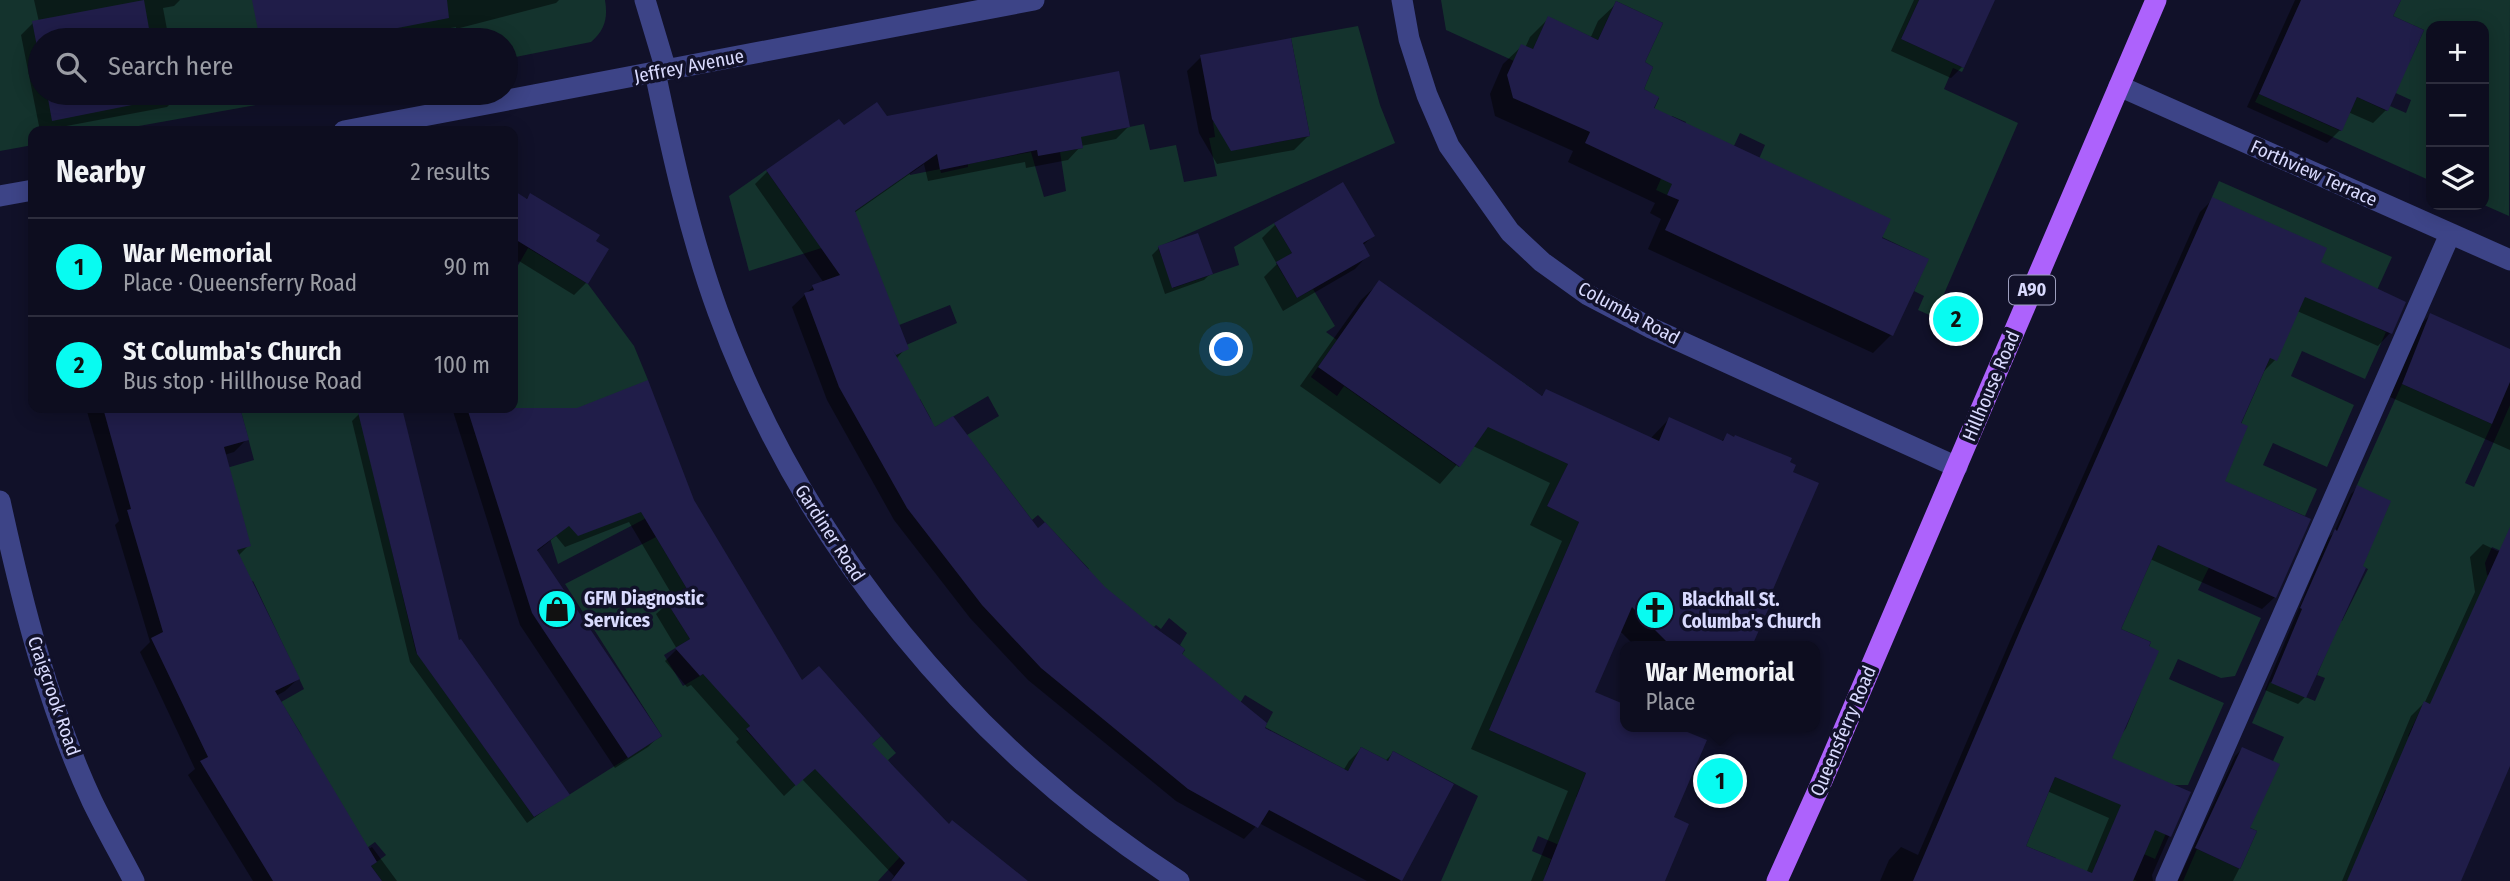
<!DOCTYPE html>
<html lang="en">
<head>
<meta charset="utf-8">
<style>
  body { margin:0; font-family:"Fira Sans Condensed",sans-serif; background:#1b1b2c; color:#f1f3f6 }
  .controls { position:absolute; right:21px; top:21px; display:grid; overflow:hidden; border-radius:14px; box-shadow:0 4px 18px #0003 }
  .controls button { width:63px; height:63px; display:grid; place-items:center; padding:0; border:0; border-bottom:2px solid #2d2d3d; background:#0d0d1f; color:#f1f3f6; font:35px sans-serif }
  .you { position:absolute; left:1227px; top:350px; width:24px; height:24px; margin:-18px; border:5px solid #fff; border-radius:50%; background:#1a73e8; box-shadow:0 0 0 10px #1a73e833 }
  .badge { display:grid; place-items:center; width:46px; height:46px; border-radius:50%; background:#08fbf1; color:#111; font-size:23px; font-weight:700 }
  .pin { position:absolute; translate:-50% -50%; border:4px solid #fff; box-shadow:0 2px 7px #0006 }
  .popup { position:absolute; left:1620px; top:641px; width:200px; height:91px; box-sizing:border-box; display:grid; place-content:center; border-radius:14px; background:#0d0d1f; filter:drop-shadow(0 2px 5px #0005); font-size:23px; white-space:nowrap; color:#9a9ca4 }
  .popup b { font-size:26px; color:#f1f3f6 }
  .popup::after { content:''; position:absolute; left:50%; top:100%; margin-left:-14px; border:14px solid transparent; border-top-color:#0d0d1f }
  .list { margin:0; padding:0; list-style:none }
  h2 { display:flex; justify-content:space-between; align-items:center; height:91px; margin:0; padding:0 28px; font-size:30px }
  h2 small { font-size:23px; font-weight:400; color:#9a9ca4 }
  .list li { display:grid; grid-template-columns:46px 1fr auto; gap:21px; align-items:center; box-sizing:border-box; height:98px; padding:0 28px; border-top:2px solid #2d2d3d }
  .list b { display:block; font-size:26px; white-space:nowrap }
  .list p { margin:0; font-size:23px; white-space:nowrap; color:#9a9ca4 }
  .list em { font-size:23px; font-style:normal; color:#9a9ca4 }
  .icon { flex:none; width:38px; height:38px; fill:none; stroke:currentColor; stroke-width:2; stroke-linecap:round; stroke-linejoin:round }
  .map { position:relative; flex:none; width:2510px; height:881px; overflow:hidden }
  .search { position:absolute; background:#0d0d1f; box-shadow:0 4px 18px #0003; left:28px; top:28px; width:490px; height:77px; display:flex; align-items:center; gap:18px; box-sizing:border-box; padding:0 24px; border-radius:38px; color:#9a9ca4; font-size:26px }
  .panel { position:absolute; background:#0d0d1f; box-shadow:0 4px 18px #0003; left:28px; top:126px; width:490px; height:287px; border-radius:14px }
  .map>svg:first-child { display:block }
  .green { fill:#14332d }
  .shadow { fill:#0007 }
  .building { fill:#201d49; fill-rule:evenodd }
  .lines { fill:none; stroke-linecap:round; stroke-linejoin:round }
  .minor { stroke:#3d4487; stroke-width:21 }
  .major { stroke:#ad62fc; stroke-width:21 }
  .labels { text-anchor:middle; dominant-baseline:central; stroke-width:7; stroke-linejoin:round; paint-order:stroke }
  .shield { fill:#111129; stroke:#9d9ebe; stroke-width:2 }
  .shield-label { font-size:18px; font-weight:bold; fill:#d9dafe }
  .street-label { font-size:19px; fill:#d9dafe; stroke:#111129 }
  .poi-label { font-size:19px; font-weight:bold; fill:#d9dafe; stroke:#111129; text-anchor:start }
</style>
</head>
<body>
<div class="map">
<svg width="2510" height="881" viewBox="0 0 2510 881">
  <rect width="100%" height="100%" fill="#111129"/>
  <path class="green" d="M0,0h605c3,18 0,30 -14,42l-85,17v-19h-466v53h282l-211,38h-78v14l-33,6z
    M1441,0h478l-18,39 63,29 -2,4 -9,-4 -9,21 74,34 -84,194 -16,-7 6,-14 -10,-5 14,-32 -176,-84 13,-30 -25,-12 -14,30 -53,20 -6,12 -11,-5 30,-68 -14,-6 -8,17 -17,-8 12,-27 -15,-9 9,-22 -8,-5 18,-39 -47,-22 -18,39 -50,-23 -15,32 -19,12 -68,-31z
    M2401,0h109l-1,216 -25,-11v-179h-53v155l-176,-79 4,-8 82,37 16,-34 30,14 3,-5 16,7 5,-13 -46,-21 45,-18 14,-31 -31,-14z
    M1358,26l22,79 15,38 -237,104 15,41 66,-23 -5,-18 40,-24 18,30 -16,10 21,35 16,-9 22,37 -9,6 11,8 -26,37 26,19 7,-10 115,81 62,-86 14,10 -30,43 63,30 -21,42 32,16 -90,208 97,43 -10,24 29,12 -20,47 -47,-20 -6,15 19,8 -6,17 10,5h-114l37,-85 -85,-45 -5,10 -27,-14 -13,24 -83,-44 8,-15 -28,-17 -17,28 -61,-47 18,-26 -5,-5 7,-12 -18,-15 -8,11 -5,-4 -2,2 -90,-33 25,-25 -51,-54 -6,5 -52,-68 -40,-1 59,-35 -11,-20 -56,33 -1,-10 -11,-20h-4l-26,-47 67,-29 -7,-18 -66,26 -34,-92 -101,32 -20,-75 37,-26 37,53 97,-88 10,40 30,-6 1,4 27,-6v-3l63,-12 13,45 22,-6 -6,-39 23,-4 -4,-16h26l39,-8 6,26 26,-5 8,37 33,-6 -8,-38 6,-1 -2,-15 38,-7 6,31 53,-10 -19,-98z
    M2219,181l173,76 -29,64 23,11 -21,47 -63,-28 -11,25 63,29 -27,62 -54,-24 -10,22 54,24 -12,27 -59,-25 -48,99 63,28 -26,58 -14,2 -43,-19 -9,20 55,24 -36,82h-15l3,25 -21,49 -48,-21 -11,25 41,18h-102l-103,-45 5,-10 113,47 6,-15 -30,-12 29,-69 31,13 7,-15 33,-47 15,-37 -37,-30 -82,-35 9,-17 113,49 7,-16 -30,-13 37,-84 30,13 53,-134 29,-66 -58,-161z
    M528,248l60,36 46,62 14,34 -3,130 13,2 -100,52 -49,-156h4v-134z
    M2402,384l90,40 -27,59 9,4 36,-82v150l-18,-8 -7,16 2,12 19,9 -75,121 -7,-3 -16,34 16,7 -24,53 -15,-6 -13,32 14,6 -39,53h-164l14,-32 43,20 17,-38 -32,-15 48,-55 11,-24 -32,-14 18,-41 45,19 10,-23 -8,-3 11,-26 -23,-45 37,17 26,-52 -34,-16 23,-68z
    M240,408h137l-18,4 57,240 118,165 128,-81 -97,-152 91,-47 31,52 -21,12 24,38 -26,16 19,31 42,-25 10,48 15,17 -4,4 50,55 44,-39 13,14 28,-24 15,17 -8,7 8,10 -42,40 36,37 42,-40 7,7 -61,67h-496l-11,-15 15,-11 -11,-13 -27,20 -47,-128 -20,-32 23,-13 -51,-108 -22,9 -18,-118 41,-12z"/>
  <path class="shadow" d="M34,0h146l-6,6 -11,2 6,32h-129v53h139v2l-12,12 -127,24 -19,-96 12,-12 6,-1z
    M264,0h295l-3,3 -100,26v-2l-70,13h-114z
    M1914,0h79l-31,67 -11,11 -60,-27z
    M2295,0h104l-8,18 -5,92 -13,13 -25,-11 -8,18 -13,13 -80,-36z
    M1617,3l25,60 -1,26 11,20 227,130 12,96 -18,18 -225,-104 13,-30 -11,-6 5,-10 -87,-41 5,-11 -78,-35 -5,-22 13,-30 19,-18 3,2 5,-11 18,-18 42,20 8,-18z
    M1201,57l107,79 -14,14 -77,14 -18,-31 -12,-62z
    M886,118l242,9 -12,12 -35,7 -13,14 -42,8 -1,-6 -97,19 -4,-17 -70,49 52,135 -10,11 39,70 103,102 224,197 81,43 6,-10 12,-12 24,12 8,-8 7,128h-33l-108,-58 -15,16 -68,-38 -148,-121 -58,-62 -76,-98 -67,-120 -35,-93 21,-20 11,-4 -69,-99 12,-12 72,-51 4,7z
    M516,194l9,6 5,-5 77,55 -21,33 -12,12 -55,-34 -6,10v-74z
    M2213,199l105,64 72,70 -12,13 -81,-35 -22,49 -13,13 -23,51 -16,58 52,115 -13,12 -112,-50 -31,71 -9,129 78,34 -36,82 1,6h-57l-11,-5 24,-58 -62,-27 -23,55 23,35h-167l9,-21 12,-13 17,8 92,-214 190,-429z
    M1275,225l98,11 -11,10 6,9 -13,14 -72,42 -19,-34 13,-13 -15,-26z
    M1159,248l52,25 -7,7 -39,14 -13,-39z
    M1380,282l160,115 7,-7 104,48 18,-19 52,23 6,-7 39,167 3,1 -19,43h-115l-15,-15 -27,62 33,34h45l33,14 -32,77 -9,63h-132l37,-90 -97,-42 91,-208 -32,-16 20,-42 -77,-37 -33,38 -140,-98 61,-86z
    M2430,315l80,35v100l-120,-53 27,-69z
    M86,408h152l9,31 -13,13 -10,3 25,90 -11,11 60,123 -13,12 -9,5 91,154 5,-3 25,34h-144l-65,-106 7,-6 -55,-117 10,-10 -35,-117 4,-4z
    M384,408h15l59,234 109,152 -40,29 -117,-161 -58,-241 7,-7z
    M452,408h56l8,26 177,67 109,182 68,62 78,81 78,55h-135l3,-5 -92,-97 -18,17 -48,-54 3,-3 -48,-54 -4,2 -22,-26 12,-12 -21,-35 18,-16 -45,-76 -64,25 -9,-11 -20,16 124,183 -12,12 -33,21 -95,-143z
    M2358,487l-53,210 -7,7 -33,-14 63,-152 6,-5 17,-39z
    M2483,544l27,13v205l-52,119h-116l69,-165 14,-14 50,-110 -5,-35z
    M2242,749l6,80 -5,32 -10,20h-55l57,-125z"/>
  <path class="building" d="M144,0l7,40h-111v22l-8,-41z
    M252,0h195l2,18 -113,22h-76z
    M1919,0h76l-31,68 -63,-29z
    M2301,0h100l-8,16 31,14 -36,81 -31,-14 -15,34 -83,-37z
    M1616,1l47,22 -18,39 8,5 -9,22 15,8 -5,11 237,111 -9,19 47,21 -36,77 -228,-106 14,-30 -12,-5 5,-11 -87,-41 5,-11 -77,-34 -6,-23 14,-31 12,5 15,-33 50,24z
    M1291,38l19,98 -79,15 -19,-32 -12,-64z
    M1119,71l11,56 -49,10 2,11 -45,8 -1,-6 -97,20 -3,-16 -82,57 54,138 -13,6 -3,-5 42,77 18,-11 85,112 7,-6 60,65 49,40 31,22 -3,5 85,69 -2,5 83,43 13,-24 27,14 5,-10 61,33 -52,97 -133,-71 -11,18 -70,-39 -147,-121 -59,-63 -75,-97 -68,-121 -35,-94 10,-3 -2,-5 28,-10 -74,-105 73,-51 5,6 33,-23 10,14z
    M47,93h114l1,6 -110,22z
    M1343,182l32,54 -12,7 7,13 -73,42 -21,-36 16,-9 -18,-30z
    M513,190l14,9 3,-6 70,42 -4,6 13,8 -21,35 -75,-46z
    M2212,197l115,51 -6,14 85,40 -14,32 -87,-37 -28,64 -7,-3 -29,65 7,3 -23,55 86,38 -35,79 -118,-53 -21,48 -16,36 30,13 -2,4 10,5 -47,107 79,34 -20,45 -16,-7 -22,51h-220l109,-255zM2055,777l66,28 -29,68 -66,-27z
    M1198,233l15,41 -41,14 -14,-42z
    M1379,280l163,116 4,-7 113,52 10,-24 54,24 4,-8 7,4 1,-2 57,23 -2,4 6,3 -3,7 26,11 -51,118 3,2 -19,43h-39l-1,-3 -36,3 -10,-5 -34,-34 -37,85 31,13v22h49l32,13 -33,77 15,7 -24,57h-122l43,-108 -97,-43 90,-208 -32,-16 21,-42 -80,-37 -28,40 -142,-100z
    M2430,313l80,36v33l-18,42 -90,-40z
    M648,380l46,120 108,180 17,-14 62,70 -9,8 77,80 3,-4 76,61h-137l14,-18 -90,-94 -19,17 -50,-57 4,-3 -47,-52 -3,2 -25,-28 15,-9 -24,-38 21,-12 -46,-77 -63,24 -9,-10 -32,24 125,186 -34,22 -96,-145 -65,-205h110z
    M103,408h137l9,32 -25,7 27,99 -14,4 63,129 -25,12 102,171 -6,4 11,15h-109l-73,-120 8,-4 -57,-119 12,-6 -36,-122 4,-1z
    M357,408h45l57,232 2,-1 29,41 80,115 -36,22 -117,-163z
    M2357,485l34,16 -28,65 3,2 -60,130 -35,-15 31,-74 -2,-1 35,-79 2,2z
    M2510,527v239l-49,115h-114l77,-180 6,3z
    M2242,747l38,17 -30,64 7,3 -17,38 -45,-21z"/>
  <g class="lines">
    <path class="minor" d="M645,0l21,70
      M1402,0l7,39 18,56 22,51 61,86 32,30 46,33 63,33 306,139
      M655,72c17,81 35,163 63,240 85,233 252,435 461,569
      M2119,86l391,174
      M344,131l690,-131
      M0,196l33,-6
      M0,501c22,101 48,205 92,300 13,27 28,53 42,80
      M2166,881l284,-647"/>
    <path class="major" d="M1777,881l42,-93 337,-788"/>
  </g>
  <defs>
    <symbol id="shop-disc" viewBox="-11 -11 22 22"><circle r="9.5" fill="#08fbf1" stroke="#111129"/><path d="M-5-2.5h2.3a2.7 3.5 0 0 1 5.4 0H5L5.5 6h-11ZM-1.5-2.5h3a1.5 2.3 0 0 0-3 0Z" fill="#111"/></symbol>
    <symbol id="church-disc" viewBox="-11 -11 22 22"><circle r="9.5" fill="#08fbf1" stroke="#111129"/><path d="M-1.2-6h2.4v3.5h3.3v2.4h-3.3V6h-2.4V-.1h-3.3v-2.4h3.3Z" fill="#111"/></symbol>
  </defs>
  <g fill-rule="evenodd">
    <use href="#shop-disc" x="535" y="587" width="44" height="44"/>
    <use href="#church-disc" x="1633" y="588" width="44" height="44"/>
  </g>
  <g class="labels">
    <rect class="shield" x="2009" y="275.5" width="46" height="29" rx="5"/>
    <g class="shield-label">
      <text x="2032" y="290">A90</text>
    </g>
    <g class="street-label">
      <text transform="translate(689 66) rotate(-11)">Jeffrey Avenue</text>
      <text transform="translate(2314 173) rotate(24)">Forthview Terrace</text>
      <text transform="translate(1629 313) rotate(28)">Columba Road</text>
      <text transform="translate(1991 386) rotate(-67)">Hillhouse Road</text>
      <text transform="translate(830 533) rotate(57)">Gardiner Road</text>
      <text transform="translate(54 696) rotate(71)">Craigcrook Road</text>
      <text transform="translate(1843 731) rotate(-67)">Queensferry Road</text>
    </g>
    <g class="poi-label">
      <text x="584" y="598">GFM Diagnostic<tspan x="584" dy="22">Services</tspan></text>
      <text x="1682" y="599">Blackhall St.<tspan x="1682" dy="22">Columba's Church</tspan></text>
    </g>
  </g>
</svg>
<div class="controls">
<button>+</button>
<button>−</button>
<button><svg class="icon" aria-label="layers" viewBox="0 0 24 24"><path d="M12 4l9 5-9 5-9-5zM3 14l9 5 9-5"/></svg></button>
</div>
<div class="you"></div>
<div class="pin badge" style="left:1720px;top:781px">1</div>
<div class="popup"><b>War Memorial</b>Place</div>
<div class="pin badge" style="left:1956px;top:319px">2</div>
<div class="search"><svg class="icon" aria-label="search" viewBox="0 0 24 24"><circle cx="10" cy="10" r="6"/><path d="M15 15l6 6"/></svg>Search here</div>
<section class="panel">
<h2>Nearby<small>2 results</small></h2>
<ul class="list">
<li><span class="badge">1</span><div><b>War Memorial</b><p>Place · Queensferry Road</p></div><em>90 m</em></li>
<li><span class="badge">2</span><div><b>St Columba's Church</b><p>Bus stop · Hillhouse Road</p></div><em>100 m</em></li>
</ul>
</section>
</div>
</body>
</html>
